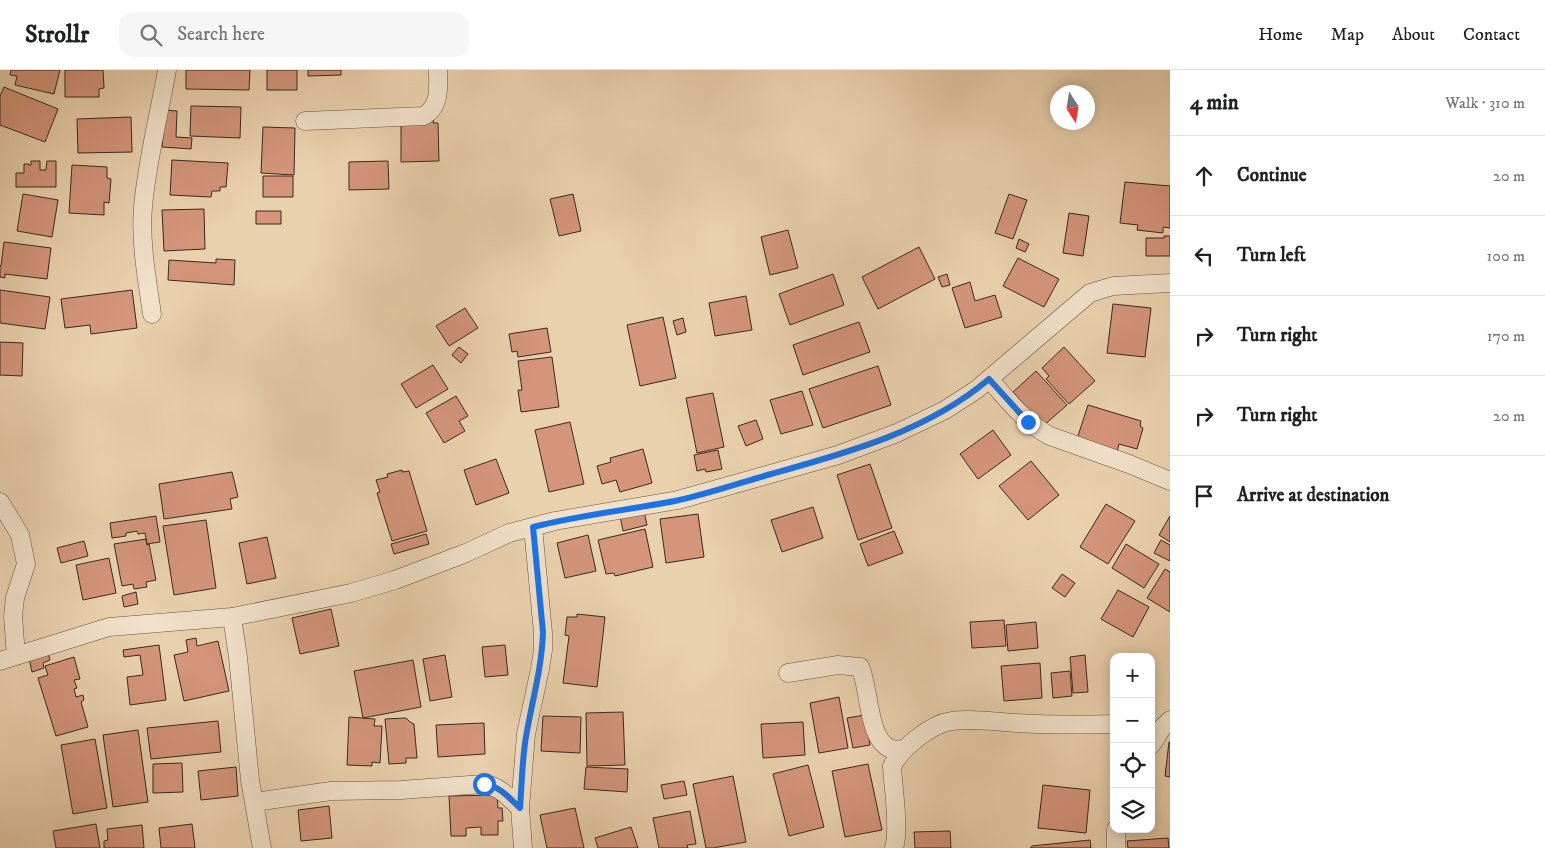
<!DOCTYPE html>
<html lang="en">
<head>
<meta charset="utf-8">
<style>
  body { margin:0; font-family:"IM FELL DW Pica",serif; background:#f6f6f6; color:#202124 }
  .controls { position:absolute; right:15px; bottom:15px; display:grid; overflow:hidden; border-radius:10px; box-shadow:0 2px 12px #0003 }
  .controls button { width:45px; height:45px; display:grid; place-items:center; padding:0; border:0; border-bottom:1px solid #e0e0e0; background:#fff; color:#202124; font:25px sans-serif }
  .compass { position:absolute; left:1050px; top:15px; width:45px; height:45px; border-radius:50%; background:#fff; box-shadow:0 2px 12px #0003; rotate:168deg }
  .stop { position:absolute; width:15px; height:15px; margin:-11px; border:4px solid #1a73e8; border-radius:50%; background:#fff }
  .stop.end { background:#1a73e8; border-color:#fff; box-shadow:0 1px 5px #0008 }
  .list { margin:0; padding:0; list-style:none }
  h2 { display:flex; justify-content:space-between; align-items:center; height:65px; margin:0; padding:0 20px; font-size:21px }
  h2 small { font-size:16px; font-weight:400; color:#757577 }
  .list li { display:grid; grid-template-columns:32px 1fr auto; gap:15px; align-items:center; box-sizing:border-box; height:80px; padding:0 20px; border-top:1px solid #e0e0e0 }
  .list b { display:block; font-size:19px; white-space:nowrap }
  .list em { font-size:16px; font-style:normal; color:#757577 }
  .icon { flex:none; width:28px; height:28px; fill:none; stroke:currentColor; stroke-width:2; stroke-linecap:round; stroke-linejoin:round }
  .map { position:relative; flex:none; width:1170px; height:778px; overflow:hidden }
  header { display:flex; align-items:center; gap:30px; box-sizing:border-box; height:70px; padding:0 25px; background:#fff; border-bottom:1px solid #e0e0e0 }
  header strong { font-size:24px }
  nav { display:flex; gap:28px; margin-inline-start:auto; font-size:18px }
  .search { width:350px; height:45px; background:#f6f6f6; display:flex; align-items:center; gap:12px; box-sizing:border-box; padding:0 18px; border-radius:15px; color:#757577; font-size:19px }
  main { display:flex }
  aside { flex:1; background:#fff }
  .map>svg:first-child { display:block }
  .building { fill:#d4957b; stroke:#3c271f }
  .lines { fill:none; stroke-linecap:round; stroke-linejoin:round }
  .street-casing { stroke:#685243; stroke-width:19 }
  .street { stroke:#f1e1ca; stroke-width:18 }
  .route { stroke:#1a73e8; stroke-width:6 }
</style>
</head>
<body>
<header>
<strong>Strollr</strong>
<div class="search"><svg class="icon" aria-label="search" viewBox="0 0 24 24"><circle cx="10" cy="10" r="6"/><path d="M15 15l6 6"/></svg>Search here</div>
<nav><a>Home</a><a>Map</a><a>About</a><a>Contact</a></nav>
</header>
<main>
<div class="map">
<svg width="1170" height="778" viewBox="0 0 1170 778">
  <rect width="100%" height="100%" fill="#ead1ae"/>
  <filter id="stains"><feTurbulence type="fractalNoise" baseFrequency=".004" numOctaves="4"/><feColorMatrix values="0 0 0 0 .2 0 0 0 0 .09 0 0 0 0 .02 0 0 0 .5 -.17"/></filter>
  <radialGradient id="worn" r=".72"><stop offset=".6" stop-color="#630" stop-opacity="0"/><stop offset="1" stop-color="#630" stop-opacity=".3"/></radialGradient>
  <path class="building" d="M11,0h49l-6,24 -39,-9 2,-9 -7,-1z
    M65,0h38l1,18 -5,1v8h-34z
    M186,0h64l-1,20 -63,-1z
    M267,0h30v20h-30z
    M308,0h33v5l-33,1z
    M4,17l54,22 -13,33 -45,-17v-29z
    M191,36l50,1 -1,31 -50,-2z
    M165,40l12,1 -1,26 16,1 -1,11 -29,-2z
    M131,47l1,35 -54,1 -1,-34z
    M434,49l-1,4h5l1,38 -38,1v-39z
    M263,57l32,1 -1,47 -33,-2z
    M172,90l56,3 -2,24h-6v4h-8l-1,6 -41,-2z
    M31,91h9v9h6l1,-9h9v26h-40v-14h8v-9h5v1h2z
    M388,91l1,28 -40,1v-28z
    M72,95l35,2v11l4,1 -2,24 -5,-1v13l-35,-2z
    M263,106h30v21h-30z
    M1125,112l45,4v42l-7,-1v6l-26,-3 1,-5 -18,-2z
    M23,124l35,6 -6,37 -35,-6z
    M573,124l8,37 -22,5 -9,-37z
    M1009,124l18,6 -14,39 -18,-6z
    M204,139l1,40 -41,2 -2,-41z
    M256,141h25v13h-25z
    M1069,143l20,3 -6,40 -20,-3z
    M788,160l10,38 -28,7 -9,-38z
    M1164,166h6v20h-24v-18h18z
    M1019,169l10,5 -4,8 -9,-4z
    M4,172l47,6 -4,31 -42,-5v4l-5,-1v-11h1z
    M919,177l16,32 -57,30 -16,-32z
    M1018,188l41,21 -15,28 -41,-21z
    M216,189l19,1 -1,25 -66,-5 1,-20 47,3z
    M833,204l11,31 -54,20 -11,-31z
    M947,204l3,11 -8,2 -4,-10z
    M970,212l5,19 20,-6 7,22 -37,11 -13,-40z
    M0,220l50,7 -5,32 -45,-6z
    M132,220l5,38 -46,6 -1,-9 -25,3 -4,-29z
    M746,226l6,34 -37,6 -6,-33z
    M1113,234l38,4 -6,49 -38,-4z
    M465,238l13,20 -29,18 -13,-20z
    M663,247l13,61 -36,8 -13,-61z
    M683,248l3,14 -9,3 -4,-14z
    M859,252l11,30 -67,23 -10,-30z
    M547,258l4,24 -33,5 -1,-6 -5,1 -3,-18z
    M0,272l23,1 -1,33 -22,-1z
    M459,277l9,7 -7,9 -9,-8z
    M1064,277l31,34 -26,23 -23,-25 3,-3 -7,-8z
    M552,287l7,50 -38,5 -3,-22h4l-4,-29z
    M433,295l15,24 -32,19 -15,-24z
    M878,296l13,39 -68,23 -14,-39z
    M1036,301l31,34 -24,21 -30,-34z
    M802,321l11,34 -32,9 -11,-34z
    M713,323l11,54 -27,6 -11,-55z
    M456,326l12,20 -9,5 6,10 -21,12 -18,-30z
    M1088,335l53,16 -1,5 3,2 -6,21 -18,-5 -2,8 -40,-13z
    M756,350l7,19 -17,7 -8,-20z
    M570,352l14,62 -35,8 -14,-62z
    M993,360l18,25 -33,24 -18,-25z
    M643,379l9,34 -32,9 -4,-12 -14,4 -5,-18 14,-4 -1,-4z
    M718,380l4,19 -16,3 -1,-3 -8,2 -3,-16z
    M496,389l13,34 -33,12 -12,-35z
    M1031,391l28,34 -31,25 -29,-34z
    M870,394l22,64 -34,12 -21,-65z
    M402,400v2l7,-1 18,60 -35,10 -15,-48 3,-1 -4,-12 12,-3 -1,-3z
    M232,402l6,25 -8,2 2,10 -68,10 -5,-35z
    M1106,434l29,17 -27,43 -28,-17z
    M813,437l10,31 -41,14 -11,-32z
    M644,441l3,14 -24,6 -3,-15z
    M698,444l6,43 -38,6 -6,-44z
    M156,446l4,26 -13,2 -2,-11 -7,1 -1,-3 -11,2v3l-14,2 -2,-15z
    M1170,446v26l-11,-7z
    M206,450l10,68 -42,7 -11,-69z
    M645,459l8,38 -38,9 -1,-3 -8,1 -8,-34z
    M894,461l9,22 -35,13 -8,-22z
    M426,464l3,10 -35,10 -3,-10z
    M588,465l8,36 -31,7 -8,-35z
    M267,467l9,41 -29,6 -8,-41z
    M146,469l1,6 2,-1 7,36 -10,2 1,5 -13,2 -1,-5 -11,2 -8,-42z
    M1161,470l9,5v16l-16,-8z
    M84,471l4,15 -27,7 -4,-15z
    M1126,474l33,20 -15,24 -32,-20z
    M109,488l7,35 -33,7 -7,-35z
    M1165,499l5,3v40l-23,-14z
    M1062,504l13,9 -10,14 -13,-9z
    M1118,520l31,17 -16,30 -32,-18z
    M136,522l2,12 -14,3 -2,-11z
    M331,539l8,37 -39,8 -8,-36z
    M577,544l28,3 -8,70 -34,-4 6,-47 -4,-1 2,-18h10z
    M1004,550l2,26 -34,2 -2,-26z
    M1036,552l2,26 -30,3 -2,-26z
    M196,568l1,8 21,-5 11,50 -45,10 -10,-46 14,-3 -2,-12z
    M159,575l7,55 -36,5 -3,-28 16,-2 -3,-20 -16,2 -1,-7z
    M505,575l3,30 -23,2 -3,-30z
    M48,583l2,7 -7,3 1,5 -12,4 -3,-14z
    M445,585l7,42 -22,4 -7,-42z
    M1085,585l3,37 -15,1 -3,-36z
    M74,587l6,22 -6,1 3,8 -3,1 2,8 7,-2 1,5 -3,2 7,25 -32,9 -18,-58 10,-3 -3,-9z
    M413,590l8,47 -58,11 -9,-47z
    M1040,593l2,35 -38,3 -3,-35z
    M1070,601l2,25 -19,2 -2,-25z
    M839,627l9,51 -29,5 -9,-50z
    M623,642l2,53 -38,1 -1,-53z
    M865,645l5,30 -17,3 -6,-30z
    M543,646l38,1 -1,36 -39,-2z
    M349,647l26,2 -1,7h8l-2,37 -8,-1v4l-25,-1z
    M406,648l4,4 4,2 3,34h-11v5l-17,1 -4,-45z
    M218,651l3,31 -70,7 -4,-31z
    M803,652l2,33 -42,3 -2,-34z
    M484,653l1,31 -47,3 -2,-32z
    M138,660l10,72 -35,5 -10,-72z
    M95,669l12,69 -34,6 -12,-69z
    M1169,672h1v35l-5,-1z
    M182,693l1,29 -30,1v-29z
    M868,694l14,66 -37,7 -13,-66z
    M808,695l16,62 -35,9 -16,-62z
    M236,697l2,29 -37,4 -3,-29z
    M586,697l42,2 -1,23 -43,-3z
    M733,706l13,66 -33,6h-7l-13,-64z
    M684,711l3,14 -23,4 -3,-14z
    M1043,715l47,5 -4,43 -48,-5z
    M497,725l1,13h4l1,13h-5v14h-17v-8l-15,1v8h-15l-2,-40z
    M329,736l3,32 -31,3 -3,-31z
    M575,738l9,40h-37l-7,-33z
    M690,741l6,33 -9,1 1,3h-29l-6,-30z
    M96,754l4,24h-44l-3,-17z
    M192,754l3,24h-34l-2,-20z
    M142,755l2,23h-40v-7l4,-1 -1,-11z
    M631,757l7,21h-40l-3,-10z
    M950,761l1,17h-36l-1,-16z
    M1168,768l1,10h-41l-1,-7z
    M1090,770l1,8h-61l2,-2z"/>
  <g class="lines">
    <defs>
      <path id="street" d="M305,51l119,-5c17,-11 14,-28 14,-46
        M152,244c-5,-35 -12,-72 -9,-107 4,-46 16,-92 24,-137
        M989,309c19,21 36,44 61,57l79,28 41,17
        M0,432l20,33 6,29 -11,34 -2,18 3,40
        M232,547l6,40 12,123 12,68
        M0,591l109,-34 123,-10 119,-24 44,-13 71,-27 43,-20 46,-12 123,-21 160,-45 59,-22 48,-23 31,-20 114,-97 23,-7 57,-3
        M788,603l50,-8 22,2c10,20 7,75 32,82 3,1 8,0 12,0
        M1151,675l11,-17 8,-8
        M254,732l77,-11 70,-1 83,-6c16,2 25,14 36,24
        M1116,759v19
        M523,778l-3,-40 6,-74 14,-65 3,-19v-17l-10,-106
        M894,778c6,-18 -1,-61 -2,-82 10,-18 38,-42 60,-45 21,-3 44,1 65,2 33,2 64,2 97,1"/>
    </defs>
    <use href="#street" class="street-casing"/>
    <use href="#street" class="street"/>
  </g>
  <g class="lines">
    <path class="route" d="M484,714c16,2 25,14 36,24 2,-25 2,-52 7,-77 6,-33 15,-65 16,-99l-10,-105c47,-12 95,-17 142,-26 33,-7 64,-18 96,-27 76,-21 157,-43 218,-95l39,43"/>
  </g>
  <rect width="100%" height="100%" filter="url(#stains)"/>
  <rect width="100%" height="100%" fill="url(#worn)"/>
</svg>
<div class="controls">
<button>+</button>
<button>−</button>
<button><svg class="icon" aria-label="locate" viewBox="0 0 24 24"><circle cx="12" cy="12" r="6"/><path d="M12 2v4M12 18v4M2 12h4M18 12h4"/></svg></button>
<button><svg class="icon" aria-label="layers" viewBox="0 0 24 24"><path d="M12 4l9 5-9 5-9-5zM3 14l9 5 9-5"/></svg></button>
</div>
<svg class="compass" viewBox="-18 -18 36 36"><path d="M0-13l5 13h-10z" fill="#e53935"/><path d="M0 13l5-13h-10z" fill="#757577"/></svg>
<div class="stop" style="left:484px;top:714px"></div>
<div class="stop end" style="left:1028px;top:352px"></div>
</div>
<aside>
<h2>4 min<small>Walk · 310 m</small></h2>
<ul class="list">
<li><svg class="icon" aria-label="ahead" viewBox="0 0 24 24"><path d="M12 20V5M6 11l6-6 6 6"/></svg><div><b>Continue</b></div><em>20 m</em></li>
<li><svg class="icon" aria-label="left" viewBox="0 0 24 24"><path d="M17 20v-9H6M10 6l-5 5 5 5"/></svg><div><b>Turn left</b></div><em>100 m</em></li>
<li><svg class="icon" aria-label="right" viewBox="0 0 24 24"><path d="M7 20v-9h11M14 6l5 5-5 5"/></svg><div><b>Turn right</b></div><em>170 m</em></li>
<li><svg class="icon" aria-label="right" viewBox="0 0 24 24"><path d="M7 20v-9h11M14 6l5 5-5 5"/></svg><div><b>Turn right</b></div><em>20 m</em></li>
<li><svg class="icon" aria-label="arrive" viewBox="0 0 24 24"><path d="M6 21V4h12l-3 4 3 4H6"/></svg><div><b>Arrive at destination</b></div></li>
</ul>
</aside>
</main>
</body>
</html>
